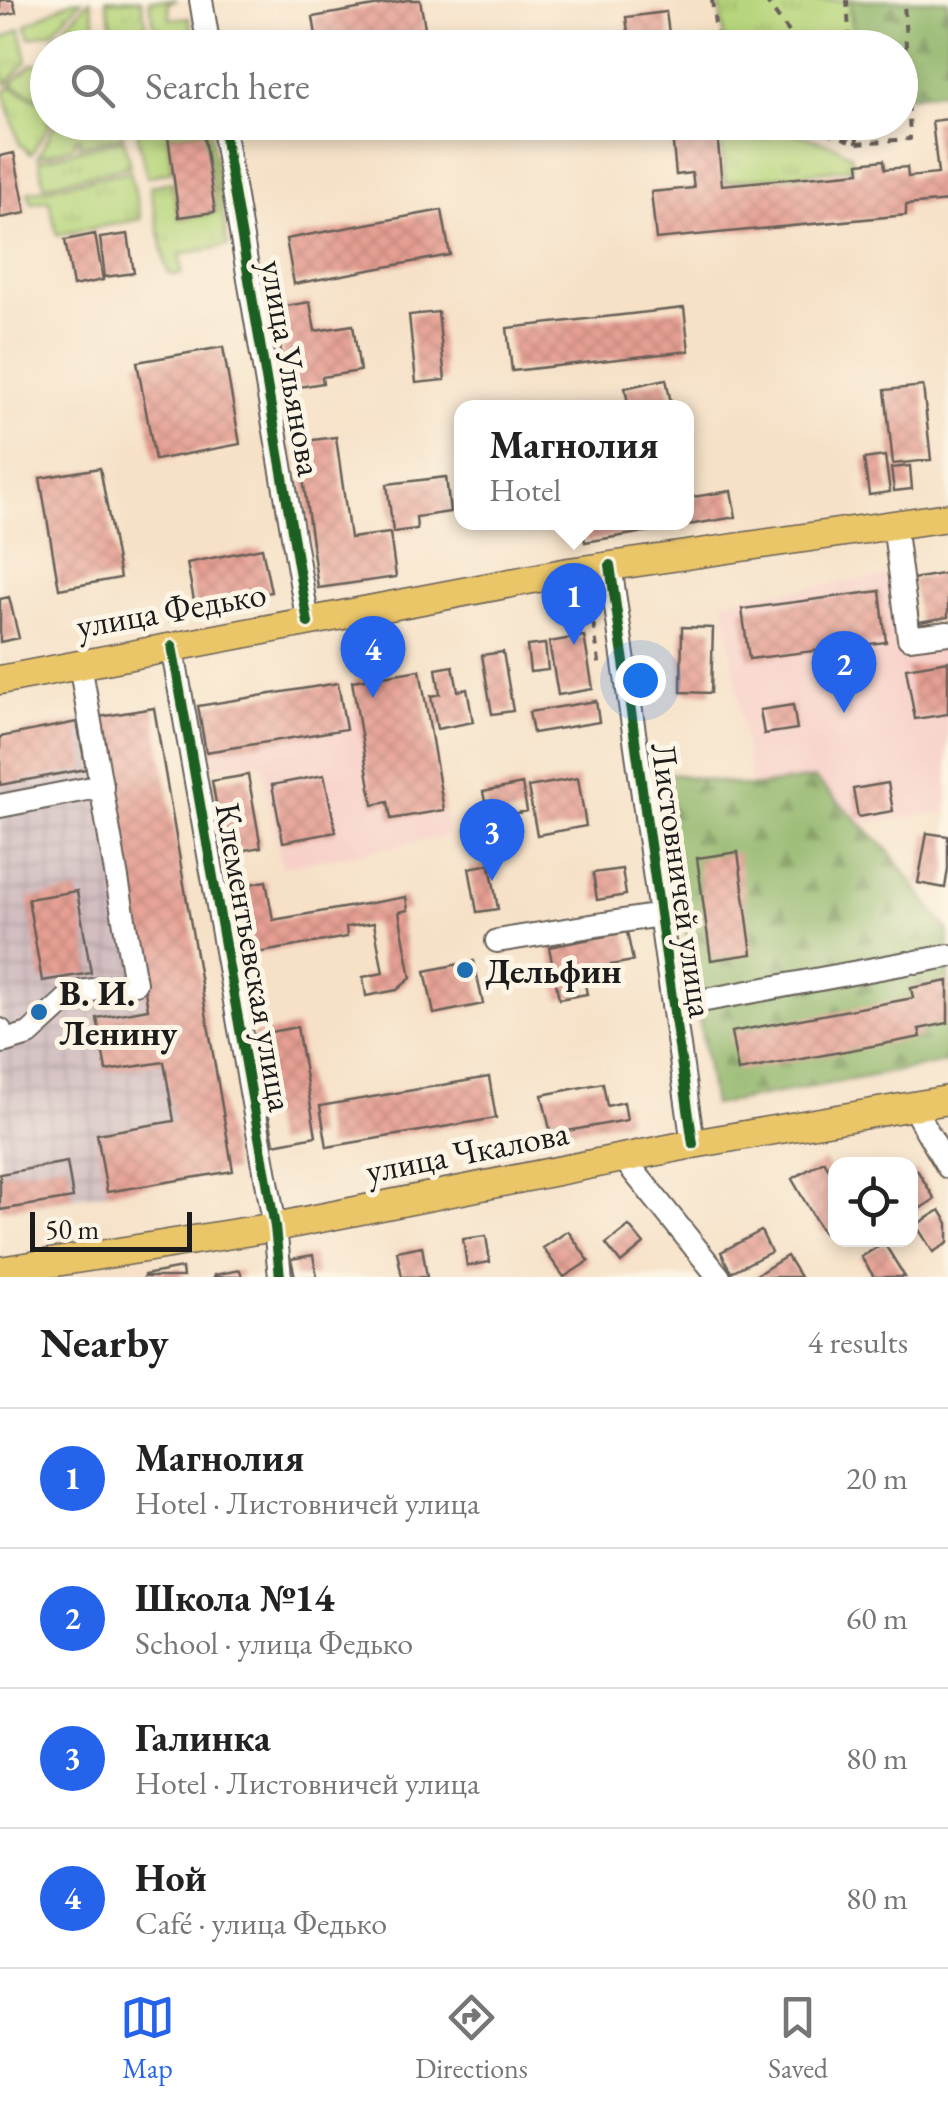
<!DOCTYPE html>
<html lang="en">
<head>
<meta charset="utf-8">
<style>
  body { margin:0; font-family:"EB Garamond",serif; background:#f6f6f6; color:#222 }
  .controls { position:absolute; right:30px; bottom:30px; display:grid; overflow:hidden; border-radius:20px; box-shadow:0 5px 15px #0003 }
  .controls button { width:90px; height:90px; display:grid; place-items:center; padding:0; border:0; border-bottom:2px solid #e0e0e0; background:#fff; color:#222; font:50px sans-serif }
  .scale { position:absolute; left:30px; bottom:25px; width:162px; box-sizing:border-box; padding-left:10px; border:5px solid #1c1c1c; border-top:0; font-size:28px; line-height:35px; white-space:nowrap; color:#1c1c1c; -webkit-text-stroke:8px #fcf5e5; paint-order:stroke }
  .you { position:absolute; left:640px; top:680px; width:35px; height:35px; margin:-25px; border:8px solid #fff; border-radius:50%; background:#1a73e8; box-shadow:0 0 0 15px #1a73e833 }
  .badge { display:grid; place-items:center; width:65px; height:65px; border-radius:50%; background:#2563eb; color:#fff; font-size:32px; font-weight:700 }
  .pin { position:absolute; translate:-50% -82px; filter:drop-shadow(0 2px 5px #0008) }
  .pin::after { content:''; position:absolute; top:52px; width:35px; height:30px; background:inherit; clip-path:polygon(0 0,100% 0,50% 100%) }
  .popup { position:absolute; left:454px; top:400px; width:240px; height:130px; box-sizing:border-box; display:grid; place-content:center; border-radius:20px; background:#fff; filter:drop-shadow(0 2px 8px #0005); font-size:32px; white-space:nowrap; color:#767676 }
  .popup b { font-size:38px; color:#222 }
  .popup::after { content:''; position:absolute; left:50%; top:100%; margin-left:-20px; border:20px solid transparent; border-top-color:#fff }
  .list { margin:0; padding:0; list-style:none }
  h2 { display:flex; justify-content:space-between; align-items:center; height:130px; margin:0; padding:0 40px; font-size:42px }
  h2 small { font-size:32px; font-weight:400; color:#767676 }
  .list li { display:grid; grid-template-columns:65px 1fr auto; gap:30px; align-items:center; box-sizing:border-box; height:140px; padding:0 40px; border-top:2px solid #e0e0e0 }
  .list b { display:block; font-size:38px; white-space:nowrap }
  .list p { margin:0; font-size:32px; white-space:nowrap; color:#767676 }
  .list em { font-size:32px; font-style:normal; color:#767676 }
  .icon { flex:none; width:55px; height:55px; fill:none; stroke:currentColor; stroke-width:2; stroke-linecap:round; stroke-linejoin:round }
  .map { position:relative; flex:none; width:948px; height:1277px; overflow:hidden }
  .search { position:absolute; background:#fff; box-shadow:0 5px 15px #0003; left:30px; right:30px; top:30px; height:110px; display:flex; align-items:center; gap:25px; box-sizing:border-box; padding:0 35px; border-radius:55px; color:#767676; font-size:38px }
  .sheet { height:690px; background:#fff }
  nav { display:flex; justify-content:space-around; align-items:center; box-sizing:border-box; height:140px; border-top:2px solid #e0e0e0; background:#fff; font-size:28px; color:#767676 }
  nav a { display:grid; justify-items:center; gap:5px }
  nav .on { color:#2563eb }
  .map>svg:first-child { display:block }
  .built { fill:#f7d0c9 }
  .industrial { fill:url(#industrial-grid) }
  .grass { fill:url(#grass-tufts); stroke:#6a784c; stroke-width:2.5 }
  .forest { fill:url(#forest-firs); stroke:#566944; stroke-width:2.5 }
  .building { fill:url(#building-cross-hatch) }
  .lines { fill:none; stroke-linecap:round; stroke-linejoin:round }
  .minor-casing { stroke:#686158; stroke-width:26 }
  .major-casing { stroke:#686158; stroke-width:31 }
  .path { stroke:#686158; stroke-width:4; stroke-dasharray:8 8; stroke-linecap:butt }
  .minor { stroke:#fff; stroke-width:22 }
  .major { stroke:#ebc669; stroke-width:28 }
  .cycleway-casing { stroke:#fcf5e5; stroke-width:16 }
  .cycleway { stroke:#1b5e20; stroke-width:10 }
  .poi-dot { fill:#1f6fb2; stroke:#fcf5e5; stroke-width:4 }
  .labels { text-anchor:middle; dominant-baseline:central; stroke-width:10; stroke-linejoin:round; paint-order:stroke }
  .street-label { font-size:35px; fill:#1c1c1c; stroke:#fcf5e5 }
  .poi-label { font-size:35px; font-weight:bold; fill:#1c1c1c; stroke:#fcf5e5; text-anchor:start }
</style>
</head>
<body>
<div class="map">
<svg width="948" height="1277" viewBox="0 0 948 1277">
  <defs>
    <pattern id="industrial-grid" width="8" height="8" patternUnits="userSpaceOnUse" patternTransform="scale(2.5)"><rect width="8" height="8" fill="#d2bec1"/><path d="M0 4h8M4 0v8" fill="none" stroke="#b4a3a5"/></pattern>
    <pattern id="grass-tufts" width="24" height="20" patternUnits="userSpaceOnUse" patternTransform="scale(2.5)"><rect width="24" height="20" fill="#b7d57b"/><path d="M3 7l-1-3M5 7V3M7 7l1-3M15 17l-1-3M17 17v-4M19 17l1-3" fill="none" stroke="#9db66a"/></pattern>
    <pattern id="forest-firs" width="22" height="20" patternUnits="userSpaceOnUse" patternTransform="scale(2.5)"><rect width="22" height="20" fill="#91b66b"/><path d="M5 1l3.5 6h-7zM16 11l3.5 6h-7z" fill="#769357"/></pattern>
    <pattern id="building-cross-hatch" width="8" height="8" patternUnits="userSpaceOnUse" patternTransform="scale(2.5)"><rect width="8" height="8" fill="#e69f93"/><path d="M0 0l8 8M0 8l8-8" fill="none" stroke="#c5887e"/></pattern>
  </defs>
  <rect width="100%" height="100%" fill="#fcf5e5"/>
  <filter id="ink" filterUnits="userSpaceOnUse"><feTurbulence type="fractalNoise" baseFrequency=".01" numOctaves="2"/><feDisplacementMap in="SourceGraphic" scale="20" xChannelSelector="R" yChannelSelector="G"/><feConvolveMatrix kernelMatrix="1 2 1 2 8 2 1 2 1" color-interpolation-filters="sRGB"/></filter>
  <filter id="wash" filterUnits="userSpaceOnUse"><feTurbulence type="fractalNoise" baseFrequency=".0048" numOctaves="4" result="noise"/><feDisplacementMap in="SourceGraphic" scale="40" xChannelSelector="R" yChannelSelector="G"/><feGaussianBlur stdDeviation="2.25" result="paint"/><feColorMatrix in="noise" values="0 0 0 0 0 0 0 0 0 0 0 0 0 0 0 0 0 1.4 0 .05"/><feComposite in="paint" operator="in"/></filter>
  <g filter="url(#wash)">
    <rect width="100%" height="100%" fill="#f6e1c7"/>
    <path class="built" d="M894,575l11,72 43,-6v170l-87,13 -47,-46 -63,9 -27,-187z
      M338,683l6,30 81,-13 23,136 -166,31 -21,-105 -52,7 -11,-63z"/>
    <path class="industrial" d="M99,717l59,18 75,436 -233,39v-473z"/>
    <path class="grass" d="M73,0h9l-30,32 -22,6 -4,-13z
      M90,0l11,47h-47l-1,-8z
      M106,0h35l9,41 -6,2 1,4h-28z
      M149,0h28l-9,2 2,17 19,-2 6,30h-37l9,-2 -1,-6 -9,1z
      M719,0h131l4,47h-129z
      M20,29l7,32 -21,24 -6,-22v-23z
      M47,62v40l-36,-18 20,-19z
      M11,87l36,18 1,17 3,1 -20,31 -12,-11 -15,-51z
      M70,123h50l3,13 -44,10 1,-8h-5l-1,9 -36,9 17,-32 7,2z
      M135,123h74l19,123 -48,8 2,19 -8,2 -5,-2 -3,-7 -16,-80 22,-4 7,37 38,-6 -12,-83 -38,5 5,36 -25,6z
      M720,123h42l73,23 16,9 1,13 -127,14z
      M124,139l6,27 -86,19 -5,-25z
      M130,171l11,48 -84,16 -8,-35 -17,3 -4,-11z"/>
    <path class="forest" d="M850,0h98v91l-47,6 -1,-49 -46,-1z
      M660,772l91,15 63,-9 74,72 60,81v131l-235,43z"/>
    <g id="blocks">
      <path class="building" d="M0,0h13l3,12 -16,4z
        M407,0h13l6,33 -63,12 1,3h-46l-5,-31z
        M666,12l5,36h-41l-4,-31z
        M948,119v82l-42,4v10l-250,24 -5,-47 43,-4 -2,-15 -16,2 -5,-51 45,-2 6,63 138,-13 -1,-9 25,-3 1,9 22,-2 1,10 30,-3 -6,-53z
        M203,131l12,81 -36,5 -11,-81z
        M14,153l12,60 -26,5v-62z
        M442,210l8,45 -156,29 -8,-45z
        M95,234l8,46 -30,6 -8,-46z
        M128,234l6,39 -29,4 -5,-39z
        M310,302l5,29 38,-6 7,46 -38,6 1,6 -36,6 -13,-81z
        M684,308l5,43 -177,20 -5,-43z
        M438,312l7,68 -29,3 -7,-68z
        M223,347l17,97 -85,16 -18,-98z
        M666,379l6,29h-43l-4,-20z
        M923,386l8,74 -38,4 -8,-74z
        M336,437l14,101 40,-5 6,44 -78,11 -20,-146z
        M885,456l5,36 -21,3 -5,-36z
        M910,466l2,23 -18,2 -3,-23z
        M100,468l20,110 -61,11 -19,-111z
        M446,477l4,35 -34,5 1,12 -24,3 -6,-48z
        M731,491l5,26 -48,8 -2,-27z
        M581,522h100v4l-96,16z
        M262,548l9,44 -76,14 -8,-43z
        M948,573v44l-29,5 -7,-43z
        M880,591l6,51 -137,17 -7,-50z
        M9,597l10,41 -19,4v-43z
        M682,627l31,1 -2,65 -30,-1z
        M584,636l9,53 -35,6 -9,-53z
        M545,644l3,26 -18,2 -3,-26z
        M503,652l10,59 -21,3 -10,-59z
        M948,661v53l-33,5 -9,-51z
        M453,666l5,25 9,-2 6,33 -36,7 -6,-33 9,-2 -4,-25z
        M420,670l24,140 -53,9 -3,-17 -15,3 -21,-124z
        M338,683l8,46 -140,23 -8,-46z
        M596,701l3,21 -66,11 -4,-21z
        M793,705l4,24 -33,5 -4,-24z
        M154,708l79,463 -126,21 -10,-58 77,-13 -10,-59 -58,9 -9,-53 51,-9 -49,-292z
        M77,722l9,47 -86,16v-48z
        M248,775l13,72 -36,7 -13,-73z
        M324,775l12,57 -53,10 -11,-57z
        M578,778l8,48 -49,9 -9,-48z
        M888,783l5,28 -35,6 -5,-28z
        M522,784l5,27 -38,8 -6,-27z
        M927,833l21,3v33l-3,19 -27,-5z
        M738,852l14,102 -41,6 -14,-102z
        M490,864l8,45 -21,3 -8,-44z
        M622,869l4,26 -29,5 -4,-27z
        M266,881l7,39 133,-23 2,13 -9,2 12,66 -14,12 -31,6 -3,-19 20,-4 -9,-50 -28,4 1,10 -107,19 -12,-68z
        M77,891l14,82 -49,8 -14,-82z
        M627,932l6,29 -51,9 5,24 -28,5 -10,-52z
        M474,961l9,43 -49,10 -9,-43z
        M948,981v42l-29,6 2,8 -183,34 -7,-39 182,-34 -2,-10z
        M297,1027l19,109 -42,8 -20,-109z
        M489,1077l7,41 -169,29 -7,-41z
        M603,1083l4,23 17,-4 3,18 -76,14 -9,-39z
        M824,1161l12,21v45l-13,6 -31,-54z
        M67,1162l6,36 -73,12v-36z
        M917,1170l18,29 -25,16v-41z
        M940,1210l8,13v20l-15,9 -17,-27z
        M629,1226l15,18 -23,19 -15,-19z
        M568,1231l21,30 -25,16 -21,-29z
        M761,1231l10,21 -40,20 -10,-20z
        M486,1236l4,26 -23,4 -4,-27z
        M884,1243l21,34h-31l-13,-20z
        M422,1246l5,31h-25l-5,-26z
        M313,1255l4,22h-22l-4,-18z
        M787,1256l13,21h-47z
        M182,1268l1,9h-39v-2z
        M240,1270l2,7h-28v-2z"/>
    </g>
  </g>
  <g filter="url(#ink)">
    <use href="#blocks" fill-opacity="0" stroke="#686158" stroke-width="2.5"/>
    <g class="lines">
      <defs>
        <path id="minor" d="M201,0l8,48
          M222,122l86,501
          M894,524l15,114 39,-5
          M610,565l83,579
          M172,646l103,581 5,50
          M0,806l102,-20
          M497,941l163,-26
          M916,962l32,-6
          M673,1006l234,-43
          M0,1030l2,12 27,-8 45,-41 61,-10 -55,-319
          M913,1107l35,60
          M623,1158l96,119"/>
        <path id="major" d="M0,680l569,-108 379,-55
          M0,1271l275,-44 418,-83 255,-44"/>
      </defs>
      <use href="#minor" class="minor-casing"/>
      <use href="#major" class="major-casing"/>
      <path class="path" d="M712,0l6,48
        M765,0l36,48
        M847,0l3,48
        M797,122l60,21 53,-4 -6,-139
        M856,122l1,21
        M591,608l9,61
        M137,627l45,-8"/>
      <use href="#minor" class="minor"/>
      <use href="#major" class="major"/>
      <defs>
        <path id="cycleway" d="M222,122l86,501
          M610,565l83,579
          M172,646l103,581 5,50"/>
      </defs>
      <use href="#cycleway" class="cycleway-casing"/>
      <use href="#cycleway" class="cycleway"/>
    </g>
  </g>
  <g class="poi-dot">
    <circle cx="465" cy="970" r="10"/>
    <circle cx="39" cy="1012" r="10"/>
  </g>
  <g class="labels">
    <g class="street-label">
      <text transform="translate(292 368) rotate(80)">улица Ульянова</text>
      <text transform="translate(171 609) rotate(-10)">улица Федько</text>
      <text transform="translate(683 880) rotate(82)">Листовничей улица</text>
      <text transform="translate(255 957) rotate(80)">Клементьевская улица</text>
      <text transform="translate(467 1151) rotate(-11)">улица Чкалова</text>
    </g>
    <g class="poi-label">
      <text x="485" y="970">Дельфин</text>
      <text x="59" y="992">В. И.<tspan x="59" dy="40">Ленину</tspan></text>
    </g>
  </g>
</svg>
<div class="controls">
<button><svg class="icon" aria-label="locate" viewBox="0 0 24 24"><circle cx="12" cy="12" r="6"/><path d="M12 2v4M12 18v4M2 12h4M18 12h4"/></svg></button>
</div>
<div class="scale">50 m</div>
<div class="you"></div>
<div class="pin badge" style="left:574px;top:645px">1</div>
<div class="popup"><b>Магнолия</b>Hotel</div>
<div class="pin badge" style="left:844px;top:713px">2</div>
<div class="pin badge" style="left:492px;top:881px">3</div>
<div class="pin badge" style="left:373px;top:698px">4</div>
<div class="search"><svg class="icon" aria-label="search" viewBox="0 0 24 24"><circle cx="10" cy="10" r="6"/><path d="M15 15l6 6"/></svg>Search here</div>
</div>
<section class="sheet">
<h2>Nearby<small>4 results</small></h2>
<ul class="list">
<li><span class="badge">1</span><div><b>Магнолия</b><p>Hotel · Листовничей улица</p></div><em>20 m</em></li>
<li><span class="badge">2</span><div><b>Школа №14</b><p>School · улица Федько</p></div><em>60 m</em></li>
<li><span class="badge">3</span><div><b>Галинка</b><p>Hotel · Листовничей улица</p></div><em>80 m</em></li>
<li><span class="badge">4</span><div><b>Ной</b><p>Café · улица Федько</p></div><em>80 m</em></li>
</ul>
</section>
<nav>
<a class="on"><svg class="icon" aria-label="map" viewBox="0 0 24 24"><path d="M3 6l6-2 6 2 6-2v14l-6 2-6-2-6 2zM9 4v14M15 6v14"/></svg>Map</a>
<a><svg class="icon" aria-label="directions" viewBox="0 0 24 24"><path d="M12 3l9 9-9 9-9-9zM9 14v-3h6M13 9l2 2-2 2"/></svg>Directions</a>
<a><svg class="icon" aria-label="saved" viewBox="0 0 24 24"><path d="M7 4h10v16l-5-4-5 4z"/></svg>Saved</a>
</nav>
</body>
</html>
